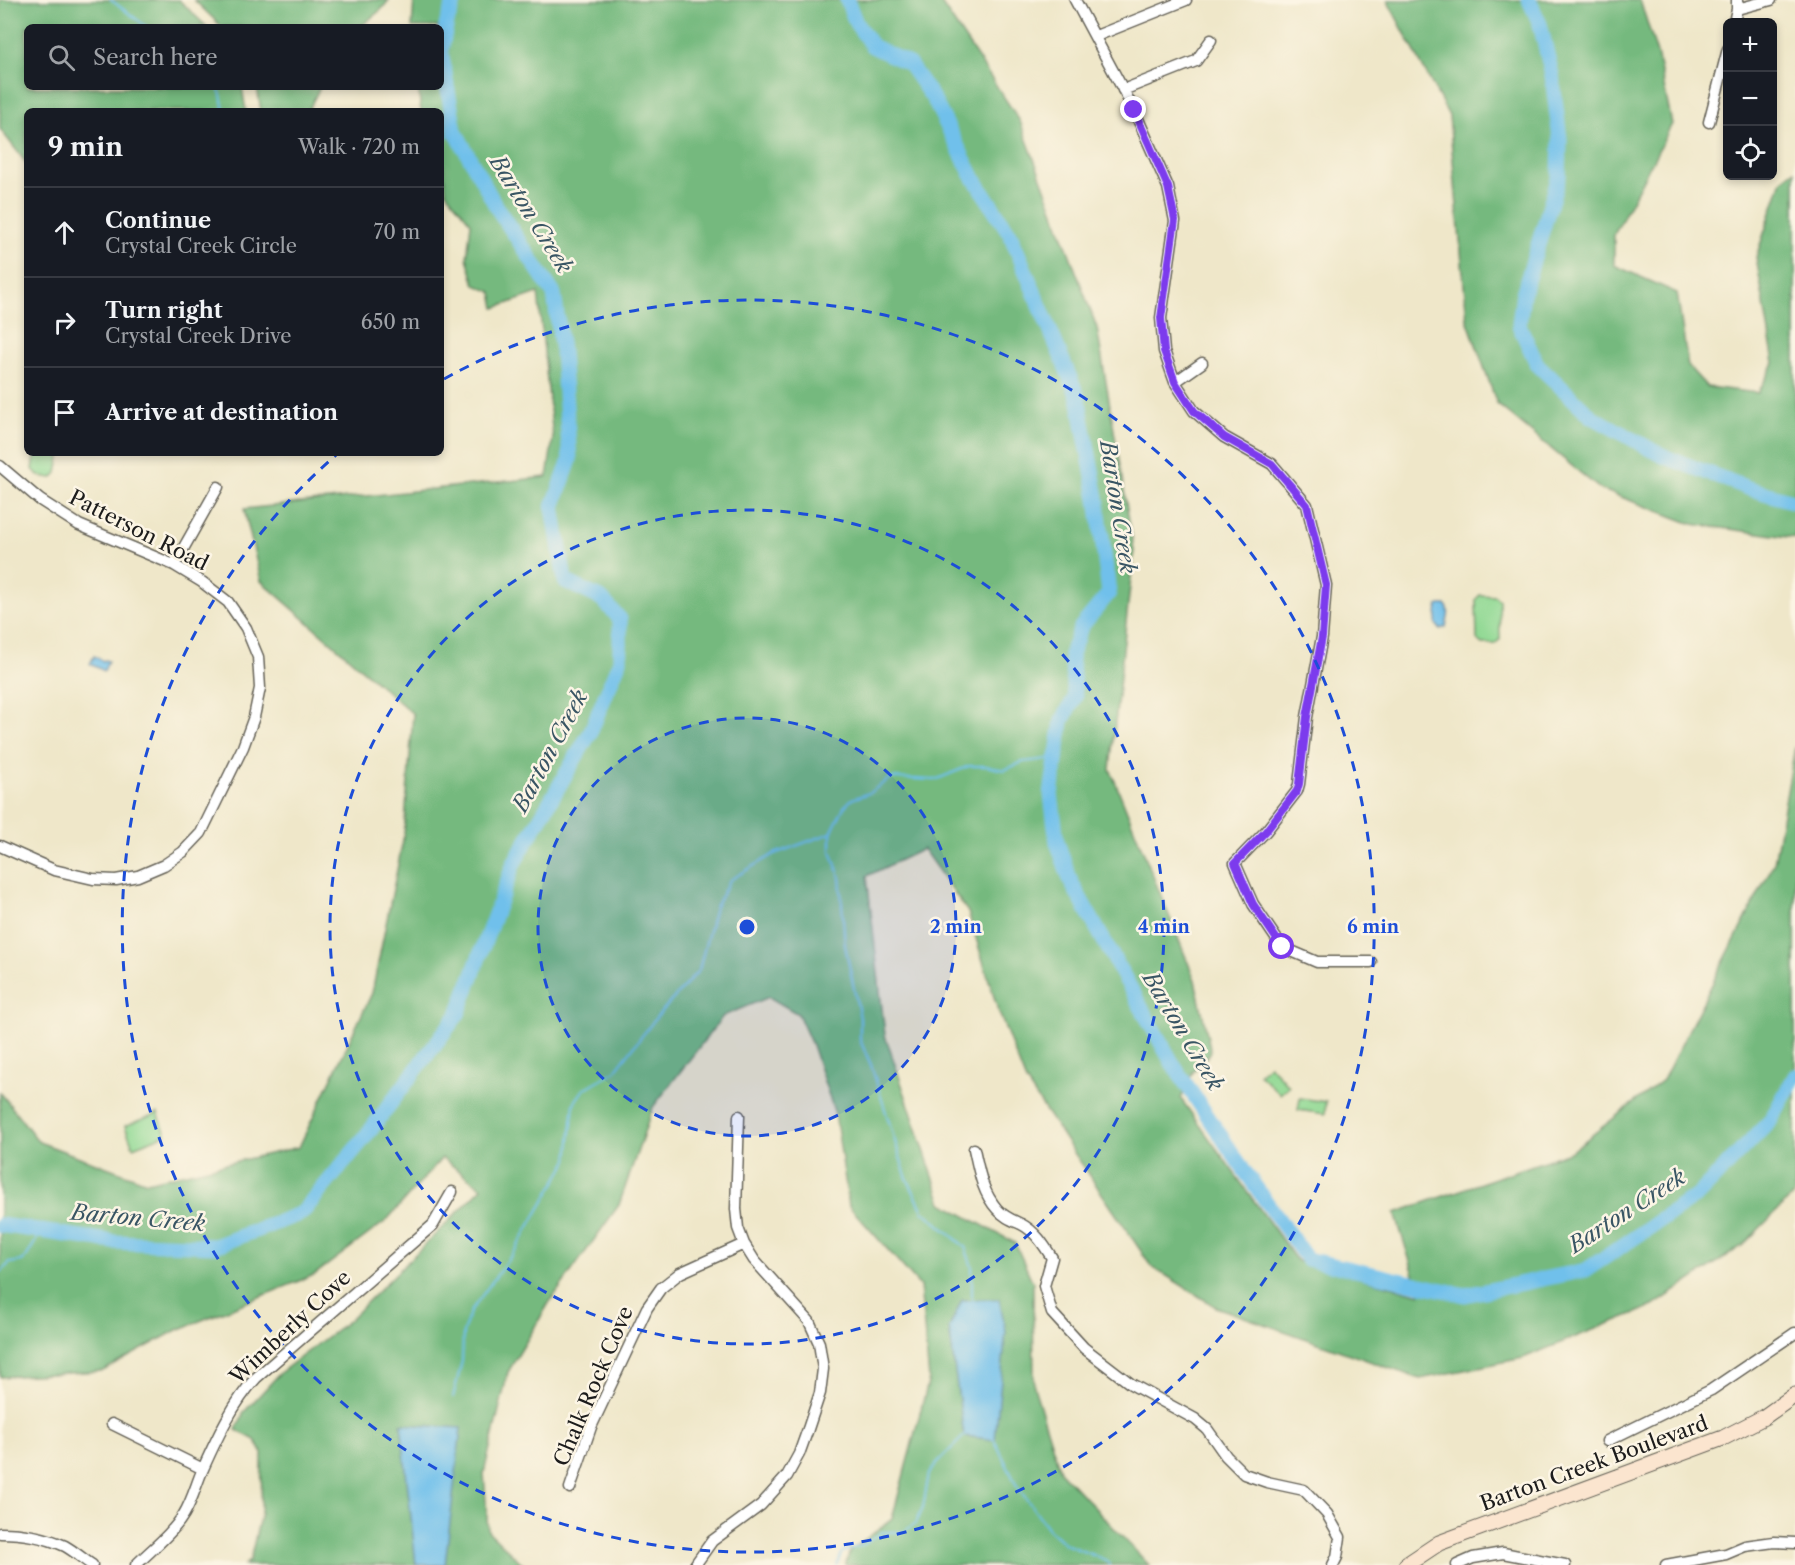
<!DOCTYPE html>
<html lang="en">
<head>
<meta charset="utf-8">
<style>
  body { margin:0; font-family:"Libre Caslon Text",serif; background:#242831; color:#f1f3f6 }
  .controls { position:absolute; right:18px; top:18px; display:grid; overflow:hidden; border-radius:9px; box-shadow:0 3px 9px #0003 }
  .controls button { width:54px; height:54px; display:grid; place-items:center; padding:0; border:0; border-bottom:2px solid #363941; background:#171b24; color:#f1f3f6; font:30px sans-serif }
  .stop { position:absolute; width:18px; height:18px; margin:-14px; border:4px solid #7c3aed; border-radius:50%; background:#fff }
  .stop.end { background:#7c3aed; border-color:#fff; box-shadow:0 2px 6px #0008 }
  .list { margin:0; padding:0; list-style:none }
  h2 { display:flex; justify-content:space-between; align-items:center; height:78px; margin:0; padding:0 24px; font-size:26px }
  h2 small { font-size:20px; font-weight:400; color:#9ea1a6 }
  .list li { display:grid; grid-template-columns:39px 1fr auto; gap:18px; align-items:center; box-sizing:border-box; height:90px; padding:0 24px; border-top:2px solid #363941 }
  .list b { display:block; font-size:22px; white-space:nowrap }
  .list p { margin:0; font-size:20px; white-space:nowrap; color:#9ea1a6 }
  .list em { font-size:20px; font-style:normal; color:#9ea1a6 }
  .icon { flex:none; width:33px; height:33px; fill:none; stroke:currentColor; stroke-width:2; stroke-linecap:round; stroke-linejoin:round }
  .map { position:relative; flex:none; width:1795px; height:1565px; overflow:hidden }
  .search { position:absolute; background:#171b24; box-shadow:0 3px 9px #0003; left:24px; top:24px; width:420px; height:66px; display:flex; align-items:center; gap:15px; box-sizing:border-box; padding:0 21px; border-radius:9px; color:#9ea1a6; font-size:22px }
  .panel { position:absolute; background:#171b24; box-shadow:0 3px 9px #0003; left:24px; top:108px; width:420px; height:348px; border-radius:9px }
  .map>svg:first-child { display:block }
  .green { fill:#92d994; stroke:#577a58; stroke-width:1.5 }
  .forest { fill:#75b97e; stroke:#486a4d; stroke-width:1.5 }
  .water { fill:#70c0eb; stroke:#466e84; stroke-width:1.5 }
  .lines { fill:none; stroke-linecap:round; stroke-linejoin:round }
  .stream { stroke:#70c0eb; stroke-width:2 }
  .river { stroke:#70c0eb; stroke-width:15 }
  .street-casing { stroke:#666359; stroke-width:13 }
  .secondary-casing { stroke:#666359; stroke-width:17 }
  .street { stroke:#fff; stroke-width:10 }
  .secondary { stroke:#fbe5cf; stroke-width:15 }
  .route { stroke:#7c3aed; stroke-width:8 }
  .ring { fill:none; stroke:#1d4ed8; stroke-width:3; stroke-dasharray:10 8 }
  .labels { text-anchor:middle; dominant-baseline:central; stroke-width:5; stroke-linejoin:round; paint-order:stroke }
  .street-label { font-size:21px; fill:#1c1c1c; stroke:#fcf5e5 }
  .water-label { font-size:22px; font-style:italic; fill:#395564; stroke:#fcf5e5 }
  .centre { fill:#1d4ed8; stroke:#fcf5e5; stroke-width:3 }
  .ring-label { font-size:18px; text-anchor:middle; font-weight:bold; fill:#1d4ed8; stroke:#fcf5e5; stroke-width:5; stroke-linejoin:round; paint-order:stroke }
</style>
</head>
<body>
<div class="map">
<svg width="1795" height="1565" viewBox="0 0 1795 1565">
  <rect width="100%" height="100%" fill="#fcf5e5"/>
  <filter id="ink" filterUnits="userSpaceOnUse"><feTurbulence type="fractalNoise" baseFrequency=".0167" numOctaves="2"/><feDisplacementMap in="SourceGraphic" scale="12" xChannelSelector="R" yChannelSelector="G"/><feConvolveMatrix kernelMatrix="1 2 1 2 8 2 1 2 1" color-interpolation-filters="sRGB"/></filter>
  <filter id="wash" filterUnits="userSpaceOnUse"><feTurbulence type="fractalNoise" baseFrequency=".008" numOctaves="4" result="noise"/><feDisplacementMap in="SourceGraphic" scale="24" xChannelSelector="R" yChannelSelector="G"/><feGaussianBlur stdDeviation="1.35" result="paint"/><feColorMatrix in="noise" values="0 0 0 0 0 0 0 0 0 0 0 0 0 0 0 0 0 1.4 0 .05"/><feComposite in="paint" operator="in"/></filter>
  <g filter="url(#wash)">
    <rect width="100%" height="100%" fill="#efe7c9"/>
    <path class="green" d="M36,453h25l-4,20 -5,5 -13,-2 -6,-7z
      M1480,595l15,1 4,4 1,39 -5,5h-13l-5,-4 -1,-41z
      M1269,1065l20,21 -9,8 -21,-20z
      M1300,1098l26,4 -1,12 -27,-4z
      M158,1113l8,21 -33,13 -8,-21z"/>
    <path class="forest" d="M0,0h179l28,27h-180v60h215l4,24h-219v53l-27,-35z
      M194,0h195l-7,9 -22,18h-138z
      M414,0h525l81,121 77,207 37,222 -24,219 85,211 16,72 -18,20 -12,27 116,162 123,33 -25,-81 175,-61 93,-72 111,-217 21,-116v446l-52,52 -90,61 -130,52 -103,21 -204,-72 -65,-41 -125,-184 -28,-72 -30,-98 -45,-63 -56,27 18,159 57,168 73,40 18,40 1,104 26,84 89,94h-304l5,-14 42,-32 37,-140 -9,-93 -71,-80 -14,-92 -23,-69 -14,-31 -29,-17 -46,19 -70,91 -34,98 -70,98 -41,69 -24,101 4,58 36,34h-280l6,-5 11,-47 1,-61 -7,-12 -19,-10 8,-18 37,-40 68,-52 133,-132 -40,-30 -56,63 -72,54 -139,56 -72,40 -103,6v-285l39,50 108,40 152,-35 73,-154 32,-158 9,-121 -152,-133 -17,-72 303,-32 6,-39 -15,-145 -43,15 -3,-16 -17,-7 -8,-27 4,-35 -25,-31 -3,-27h-2v-54h-20l-3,-24h23v-60h-29z
      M1387,0h253l17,53 15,71 -58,111v30l63,28 11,73 19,21 51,6 16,-30 -18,-106 26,-77 13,-10v368l-103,-14 -92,-35 -103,-85 -30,-85 -18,-203z
      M257,87h63l-12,24h-47z"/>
    <path class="water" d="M1440,605h6c5,6 1,15 0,22l-6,2 -4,-5 2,-18z
      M94,656l9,5 2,-1 3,1 -4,10 -14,-7z
      M999,1299l7,32 -11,109 -31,-4 -15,-108 13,-28z
      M401,1424l60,4 -16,137h-29z"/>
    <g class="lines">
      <path class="stream" d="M111,0l36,27
        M218,87l3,8 3,16
        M441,140l14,-9
        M831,833v18l9,26 5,68 15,73v22l11,25 35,111 17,35 42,36 7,20v34
        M0,1272l10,-9 12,-2 5,-5 14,-24
        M453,1397l9,-36 1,-28 7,-21 46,-63 52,-89 6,-57 10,-14 31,-18 40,-52 44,-49 16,-63 15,-27 44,-26 57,-21 13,-26 8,-8 17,-6 22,-15 44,2 34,-14h17l18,4 19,-8 33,-4
        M993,1437l24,49 31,43 17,15 40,16 5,5
        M837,1565l5,-13 21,-7 19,-13h21l13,-9 7,-16 6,-33 7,-10 30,-30"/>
      <path class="river" d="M847,0l9,23 16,23 37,18 25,36 38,75 38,59 68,163 19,101 12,95 -28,34 -10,27 4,43 -13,24 -11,73 6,48 14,40 103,184 67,100 66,93 158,36 121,-25 112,-75 73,-75 24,-44
        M1529,0l11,24 12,51 8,64 -1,37 -36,118 -4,31 18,39 54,52 72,40 85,32 47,14
        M0,1225l114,17 101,4 87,-33 64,-77 92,-122 56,-151 76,-130 30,-73v-41l-18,-20 -37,-18 -12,-74 17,-47 -8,-109 -8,-57 -57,-86 -42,-77 -14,-80 6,-29 8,-22"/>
    </g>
  </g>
  <g filter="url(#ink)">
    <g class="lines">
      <defs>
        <path id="street" d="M1075,0l59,110 34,77 7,34 -14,97 3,33 11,31 19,29 30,26 48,27 35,41 19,80 -4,52 -15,80 -8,67 -2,7 -31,40 -31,32 18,41 29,43 35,15h54
          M1737,9l34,-9
          M1734,22l3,-13v-9
          M1096,36l90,-36
          M1123,90l73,-29 15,-21
          M1709,122l19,-73
          M1175,382l27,-19
          M0,466l40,34 39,25 95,40 28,17 26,20 18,26 12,29 2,31 -6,29 -11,30 -42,86 -18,19 -19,13 -26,11 -22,4 -23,-1 -39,-9 -54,-24
          M174,565l44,-78
          M974,1149c5,22 8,43 23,60 7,8 15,11 24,15 14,7 23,21 31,34l-8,28 8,27 32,35 47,36 64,35 12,10 19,27 18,18 23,8 37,8 23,24 13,23 -3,20 -4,8
          M112,1424l91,45
          M1607,1441l104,-51 84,-57
          M570,1488l21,-61 56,-119 14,-20 19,-15 64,-29
          M0,1533c22,0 45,4 65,13 9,5 18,13 27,19
          M136,1565c16,-16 37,-32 48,-51 8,-13 12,-29 18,-43 15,-33 30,-67 54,-93l177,-153 19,-33
          M695,1565l17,-24 49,-36 26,-29 12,-22 9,-25 12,-36 3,-24 -4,-26 -10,-22 -55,-61 -10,-16 -6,-16 -2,-19 3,-93
          M1457,1565l16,-7 30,-5 62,12
          M1666,1565l60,-11 19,-8 29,-4 21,1"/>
        <path id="secondary" d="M1406,1565l33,-22 284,-105 41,-21 31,-22"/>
      </defs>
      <use href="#street" class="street-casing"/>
      <use href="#secondary" class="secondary-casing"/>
      <use href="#street" class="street"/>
      <use href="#secondary" class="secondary"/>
    </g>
  </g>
  <g class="lines" filter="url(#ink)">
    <path class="route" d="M1134,110l34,77 7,33 -14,98 3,33 11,31 19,29 30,26 48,27 35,41 19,80 -4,52 -15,80 -8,67 -2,7 -31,40 -31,32 18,41 29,43"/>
  </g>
  <circle cx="747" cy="927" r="209" fill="#1d4ed8" fill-opacity=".12"/>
  <g class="ring">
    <circle cx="747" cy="927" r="209"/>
    <circle cx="747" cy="927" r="417"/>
    <path d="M444 379A626 626 0 1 1 336 455"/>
  </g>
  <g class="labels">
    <g class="street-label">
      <text transform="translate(139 530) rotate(27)">Patterson Road</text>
      <text transform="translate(290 1327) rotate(-43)">Wimberly Cove</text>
      <text transform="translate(593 1386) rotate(-67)">Chalk Rock Cove</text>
      <text transform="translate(1594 1463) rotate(-20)">Barton Creek Boulevard</text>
    </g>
    <g class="water-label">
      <text transform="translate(531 214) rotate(58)">Barton Creek</text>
      <text transform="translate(1118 507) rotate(81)">Barton Creek</text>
      <text transform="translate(550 751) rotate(-62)">Barton Creek</text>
      <text transform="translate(1183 1031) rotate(59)">Barton Creek</text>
      <text transform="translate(1627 1211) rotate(-33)">Barton Creek</text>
      <text transform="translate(138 1218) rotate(5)">Barton Creek</text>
    </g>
  </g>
  <circle cx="747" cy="927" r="9" class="centre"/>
  <g class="ring-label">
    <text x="956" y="933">2 min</text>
    <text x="1164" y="933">4 min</text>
    <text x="1373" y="933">6 min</text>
  </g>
</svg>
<div class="controls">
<button>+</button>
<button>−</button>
<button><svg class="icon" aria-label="locate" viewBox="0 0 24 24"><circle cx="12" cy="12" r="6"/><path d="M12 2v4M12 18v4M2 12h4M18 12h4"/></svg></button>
</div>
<div class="stop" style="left:1282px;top:947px"></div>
<div class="stop end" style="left:1134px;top:110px"></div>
<div class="search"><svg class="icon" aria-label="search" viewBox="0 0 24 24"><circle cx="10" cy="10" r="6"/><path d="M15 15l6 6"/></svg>Search here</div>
<section class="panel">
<h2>9 min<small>Walk · 720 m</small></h2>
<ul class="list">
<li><svg class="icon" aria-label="ahead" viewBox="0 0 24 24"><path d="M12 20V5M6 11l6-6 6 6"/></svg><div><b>Continue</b><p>Crystal Creek Circle</p></div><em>70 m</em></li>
<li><svg class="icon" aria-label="right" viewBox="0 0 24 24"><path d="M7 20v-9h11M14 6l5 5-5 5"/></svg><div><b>Turn right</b><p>Crystal Creek Drive</p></div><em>650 m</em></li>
<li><svg class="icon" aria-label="arrive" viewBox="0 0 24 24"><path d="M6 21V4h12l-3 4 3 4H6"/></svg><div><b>Arrive at destination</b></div></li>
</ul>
</section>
</div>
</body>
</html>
